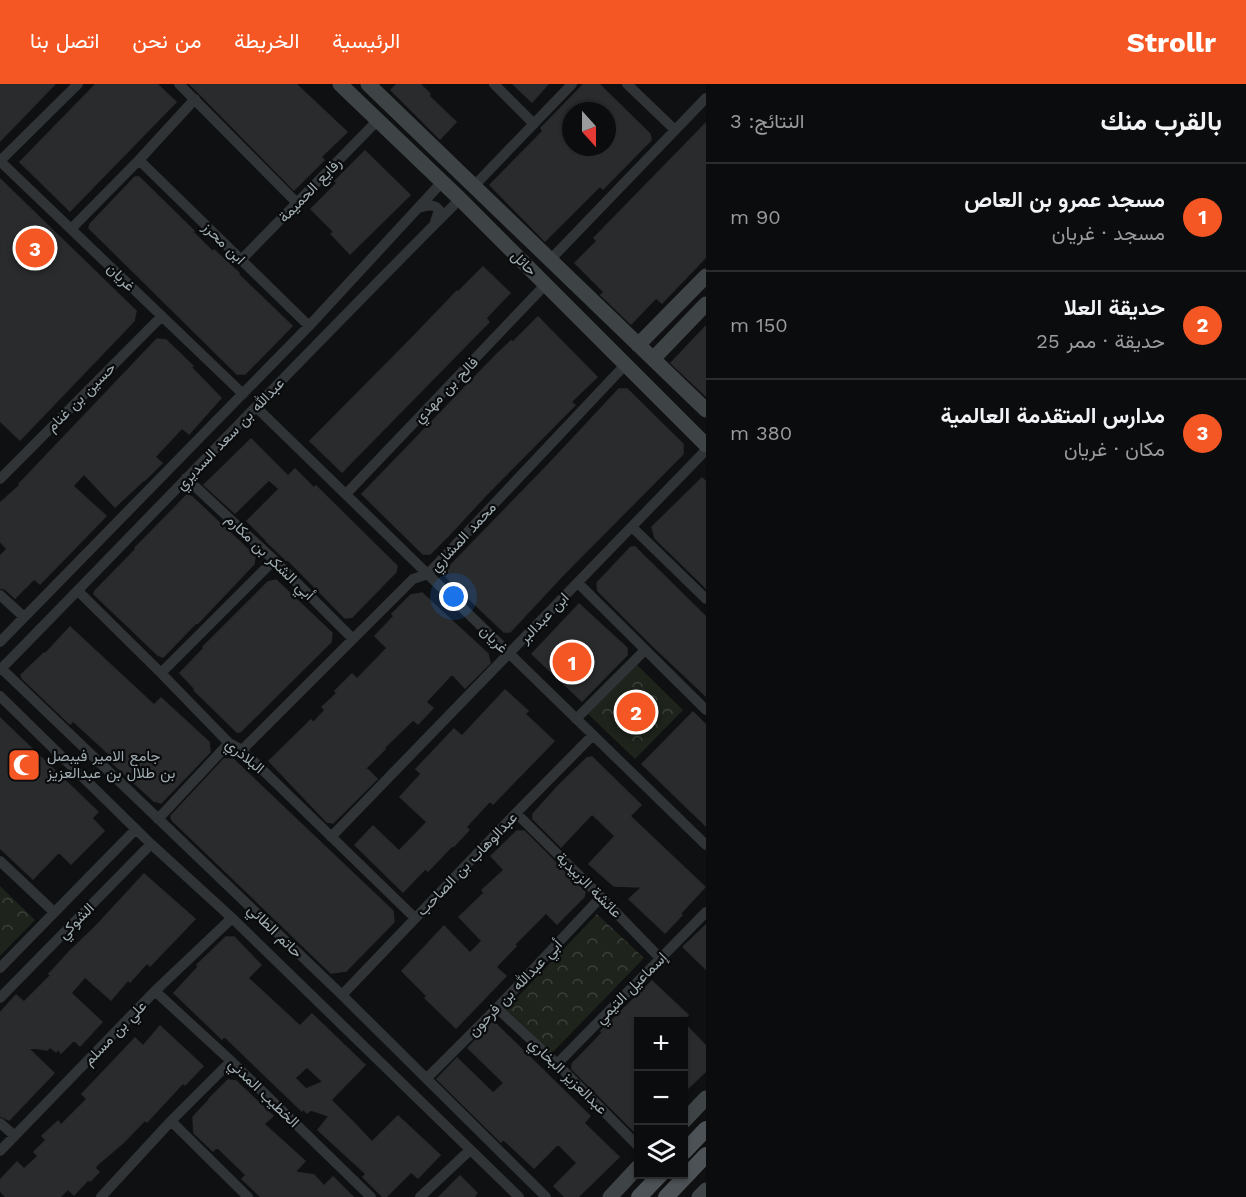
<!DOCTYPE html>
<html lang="ar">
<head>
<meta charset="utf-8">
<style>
  body { margin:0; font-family:"Work Sans",Vazirmatn,sans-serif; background:#141516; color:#f1f3f6; direction:rtl }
  .controls { position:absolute; right:18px; bottom:18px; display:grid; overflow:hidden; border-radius:0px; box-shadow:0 2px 4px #0004 }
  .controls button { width:54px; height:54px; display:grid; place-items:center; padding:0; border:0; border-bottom:2px solid #2b2c2e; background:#0b0c0d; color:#f1f3f6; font:30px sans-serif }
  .compass { position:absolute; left:562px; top:18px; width:54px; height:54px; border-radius:50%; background:#0b0c0d; box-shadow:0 2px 4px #0004; rotate:159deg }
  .you { position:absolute; left:454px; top:513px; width:21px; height:21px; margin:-15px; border:4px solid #fff; border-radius:50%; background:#1a73e8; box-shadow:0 0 0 9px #1a73e833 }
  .badge { display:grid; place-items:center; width:39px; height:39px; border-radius:50%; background:#f45724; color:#fff; font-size:20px; font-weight:700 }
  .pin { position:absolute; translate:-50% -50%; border:3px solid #fff; box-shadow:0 2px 6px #0006 }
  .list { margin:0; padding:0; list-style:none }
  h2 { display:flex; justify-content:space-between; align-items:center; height:78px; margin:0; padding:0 24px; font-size:26px }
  h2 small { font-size:20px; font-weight:400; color:#9a9b9d }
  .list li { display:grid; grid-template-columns:39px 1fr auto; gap:18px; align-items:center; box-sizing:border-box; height:108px; padding:0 24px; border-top:2px solid #2b2c2e }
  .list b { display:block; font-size:22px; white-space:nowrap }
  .list p { margin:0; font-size:20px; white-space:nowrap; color:#9a9b9d }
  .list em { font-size:20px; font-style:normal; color:#9a9b9d }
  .icon { flex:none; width:33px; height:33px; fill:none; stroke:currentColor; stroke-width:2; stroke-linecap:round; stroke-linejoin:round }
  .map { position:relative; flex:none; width:706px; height:1113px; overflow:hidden; direction:ltr }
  header { display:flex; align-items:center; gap:36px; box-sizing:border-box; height:84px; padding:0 30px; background:#f45724; color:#fff }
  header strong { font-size:28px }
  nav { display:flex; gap:33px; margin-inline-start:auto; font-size:21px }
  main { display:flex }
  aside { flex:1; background:#0b0c0d }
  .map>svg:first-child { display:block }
  .forest { fill:url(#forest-crowns) }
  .building { fill:#2a2b2d; stroke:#292b2d; stroke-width:1.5; fill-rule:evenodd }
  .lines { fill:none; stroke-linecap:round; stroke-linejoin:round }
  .street { stroke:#303436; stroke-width:10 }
  .secondary { stroke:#3e4346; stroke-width:15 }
  .primary { stroke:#4c5255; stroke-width:16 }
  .labels { text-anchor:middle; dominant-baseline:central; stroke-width:4.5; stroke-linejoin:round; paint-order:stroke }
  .street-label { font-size:15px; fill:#a0adb2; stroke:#0a0b0c }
  .poi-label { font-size:15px; fill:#a0adb2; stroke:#0a0b0c; text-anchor:start }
</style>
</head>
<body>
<header>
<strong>Strollr</strong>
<nav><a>الرئيسية</a><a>الخريطة</a><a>من نحن</a><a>اتصل بنا</a></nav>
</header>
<main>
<aside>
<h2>بالقرب منك<small>النتائج: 3</small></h2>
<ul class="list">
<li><span class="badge">1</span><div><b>مسجد عمرو بن العاص</b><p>مسجد · غريان</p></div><em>90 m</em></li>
<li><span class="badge">2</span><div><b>حديقة العلا</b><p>حديقة · ممر 25</p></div><em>150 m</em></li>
<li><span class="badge">3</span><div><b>مدارس المتقدمة العالمية</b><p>مكان · غريان</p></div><em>380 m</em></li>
</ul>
</aside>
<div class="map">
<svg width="706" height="1113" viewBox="0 0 706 1113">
  <defs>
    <pattern id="forest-crowns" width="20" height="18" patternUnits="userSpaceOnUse" patternTransform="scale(1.5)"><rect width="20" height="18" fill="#1e231c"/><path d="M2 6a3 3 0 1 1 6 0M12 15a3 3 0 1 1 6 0" fill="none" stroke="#3b403b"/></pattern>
  </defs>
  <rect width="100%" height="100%" fill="#0f1011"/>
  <path class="forest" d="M637,581l46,45 -48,49 -47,-45z
    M0,802l35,34 -35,36z
    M597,830l47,44 -92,95 -46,-44z"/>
  <path class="building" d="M0,0h55l-55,57z
    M96,0h61l19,18 -106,109 -50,-49z
    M190,0h106l51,48 -26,25 3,3 -30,30z
    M397,0h23l10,10 -1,2 27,26 -16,17 -49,-49z
    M513,0h35l-16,18z
    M584,0h15l51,50 1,6 -48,49 -3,-3 -55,55 -55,-56 53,-54 -2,-3zM571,27h36v36h-36z
    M706,39v134l-44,46 -6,-5 -25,26 -30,-29 3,-3 -29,-29 22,-22 -3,-3z
    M365,67l45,44 -60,59 -19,-20 3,-2 -23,-23 26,-26 -2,-2z
    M135,93h4l55,54 -1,1 20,20 1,-2 25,23 -1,1 54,52 -47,48h-8l-148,-146 1,-4z
    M0,95l136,132 -2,10 -114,119 -20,-19z
    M483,183l27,26 -24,25 3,4 -147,150 -32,-31 100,-101 47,-49 1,1z
    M538,233l59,60 -26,25 4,3 -90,91 -35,38 -20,20h-7l-61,-60 135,-140 14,-13 2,1z
    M706,242v70l-35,-33z
    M157,255l9,1 27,26 -2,1 30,31 -32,36 -7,-6 -27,29 7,6 -17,17h-1l-29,27 -31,-33 -11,12 33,30 -66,68 -6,-5 -19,19 -10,-9 -5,-1v-32l7,-7 -7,-8v-38l20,-18 -1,-1z
    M619,305h8l56,55v10l-120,121 -53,57h-6l-59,-56v-5l103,-106z
    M251,355l37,37 7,-7 19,19 2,-2 81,80 -1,6 -44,45 -7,1 -58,-59 -1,1 -20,-19v-1l-19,-19 32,-32 -10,-9 -34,33 -31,-28z
    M702,394l4,4v106l-51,-50 -3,-11z
    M187,411l5,2 63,59 -1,8 -56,59 -1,-1 -34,35 -5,-2 -64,-61 1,-3 41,-42 -1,-1z
    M631,463h4l71,70v79l-53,-50 -55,-55 -1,-8z
    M276,496l56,53 -1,9 -91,90h-3l-43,-42 1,-1 -15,-16 24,-25 -1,-1 65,-65z
    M422,509l66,61 2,9 -25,25 -13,-14 -26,28 7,6 -15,16 -5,-4 -29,28 1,1 -19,19 11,11 -44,44 -6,-1 -58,-61 42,-41 2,3 12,-13 -3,-3 15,-14 -2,-2 17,-17 5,5 30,-31 -12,-12 19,-20 -2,-2 19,-19z
    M579,520l48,44v7l-45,46 -50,-47z
    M70,543l84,78 7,-7 48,44 1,10 -49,51 -7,-2 -48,-44 3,-3 -36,-33 -3,3 -48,-46 -1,-3 23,-22 1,1z
    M505,606l23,21 -3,3 29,27 -61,63 -3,-3 -24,26 3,3 -15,16 -1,-1 -25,26 -3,-2 -22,23 -48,-47 18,-19 26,25 28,-29 -27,-25 21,-23 -5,-5 38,-40 8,7z
    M693,628l13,13v101l-64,-62z
    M0,634l98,94 -6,6 12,13 -33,33 -12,-12 -26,27 -33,-31z
    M592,673l49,48 -11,11 75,71 -25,27 2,1 -17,18 -36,-34 13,-12 -28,-1 -25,-22 26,-28 -23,-22 -31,33 -28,-28v-5l26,-29 28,-27z
    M224,675h9l160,152 1,11 -48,49 -15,2 -159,-153 -1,-4z
    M517,747h7l61,61 -1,5 -27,27 -11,-11 -31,31 1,2 -20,21 10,9 -50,52 -31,-30 2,-2 -25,-25 42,-45 26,27 12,-12 -23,-24 25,-24 -2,-3 22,-20 -13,-14z
    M144,790l51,45 -45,47 -3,-3 -17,19 -2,-2 -17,20 -26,-23 -14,16 31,29 -22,24 -6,-6 -13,13 -3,-4 -2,3 -6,-5 -3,3 -20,-3 27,26 -45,47 -9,-4v-103l16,-18 8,7 27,-27 -2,-1 21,-23 27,-26z
    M706,841v44l-23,-22z
    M226,853h8l27,28 -13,13 52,48 12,-12 53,51 -34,35 25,25 16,17 26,-26 42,39 -22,23 -7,-6 -25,25h-3l-20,-20 3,-3 -48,-44 11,-14 -18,-6 -4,3 -4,-4 -1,2 -78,-75 -2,3 -48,-46 24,-26 -1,-2zM307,983l16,15 -17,7 -11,-11z
    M652,897l36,34 -6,7h-43v114l-67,-67v-5l30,-31 -1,-2z
    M493,938l2,1 95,93 -6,7 35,34 -41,40h-13l-11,-11 23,-23 -19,-19 -24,24 -31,-29 -2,3 -64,-63 20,-21 36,35 11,-10 -36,-35z
    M684,939l22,23v25l-22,21z
    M160,942l43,40 -18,19 -2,-2 -36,39 -2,-2 -21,22 -27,23 -2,3 4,4 -9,9 -2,-1 -14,15 -6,-6 -8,8h-54l-6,-6v-11l17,-18 7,7 14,-13 -4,-4 12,-12 -4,-4 16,-15 3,4 26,-26 -5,-5 53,-56 8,8z
    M228,996l8,1 37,35 -9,8 41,37 -10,11 19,3 10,11 9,-9 20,20h-92l-19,-18 4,-4 -29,-28 -4,4 -19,-18 -1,-16 16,-17v-1z
    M460,1092l17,17 -3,4h-35z"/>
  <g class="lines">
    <path class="street" d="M78,0l-78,77 243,233
      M179,0l118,119
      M494,0l40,40
      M627,0l48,46
      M139,76l170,166
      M474,102l98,-102
      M418,124c8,-2 16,-5 21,2l-4,12
      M71,145l68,-69 56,-61
      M241,176l137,-140
      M550,176l156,-162
      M256,323l450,438
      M186,394l88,82 78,78
      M0,395l162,-163
      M346,410l199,-209
      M632,443l74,72
      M578,499l128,127
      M78,507l83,82 68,70 13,7 173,168
      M0,511l24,22
      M0,558l309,-316 133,-144
      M1,584l341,327 204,202
      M0,586c154,-157 305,-316 460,-471
      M161,589l113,-113
      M0,612l151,148 81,74 287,279
      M576,635l69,-69
      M242,666l171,-171 15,-5 198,-210
      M516,729l85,84 59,61
      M158,735l71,-76
      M331,753l375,-387
      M0,777l54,51
      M0,884l136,-139
      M155,907l76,70 140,136
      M342,911l174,-182 77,-78
      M0,914l151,-154
      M497,924l60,56 81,82
      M557,980l149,-152
      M427,994l70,-70 104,-111
      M171,1037l77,76
      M0,1039l15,13
      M0,1067l155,-160 77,-73
      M101,1113l70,-76 60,-60
      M420,1113l50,-47"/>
    <path class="secondary" d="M340,0l120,115 246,246
      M368,0l338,326
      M638,261l68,-69
      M653,275l53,-55
      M684,1037l22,-23
      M610,1113l28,-30
      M699,1113l7,-7"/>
    <path class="primary" d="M684,1068l22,-23
      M639,1113l22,-23
      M666,1113l40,-42"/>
  </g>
  <defs>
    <symbol id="mosque-square" viewBox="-11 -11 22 22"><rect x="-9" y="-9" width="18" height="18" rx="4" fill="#f45724" stroke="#0a0b0c"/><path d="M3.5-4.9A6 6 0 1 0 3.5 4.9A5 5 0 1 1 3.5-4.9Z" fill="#fff"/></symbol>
  </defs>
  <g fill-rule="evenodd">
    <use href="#mosque-square" x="5" y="662" width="38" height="38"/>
  </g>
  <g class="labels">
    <g class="street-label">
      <text transform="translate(310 106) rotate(-46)">رفايع الحميمة</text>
      <text transform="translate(224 159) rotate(45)">ابن محرز</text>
      <text transform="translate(524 179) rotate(45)">حائل</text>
      <text transform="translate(121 193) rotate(44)">غريان</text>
      <text transform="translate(446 306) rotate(-46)">فالح بن مهدي</text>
      <text transform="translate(81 313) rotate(-45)">حسين بن غنام</text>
      <text transform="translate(230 350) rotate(-46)">عبدالله بن سعد السديري</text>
      <text transform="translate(463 453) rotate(-47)">محمد المشاري</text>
      <text transform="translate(270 473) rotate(44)">أبي الشكر بن مكارم</text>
      <text transform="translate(544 534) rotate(-46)">ابن عبدالبر</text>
      <text transform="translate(494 555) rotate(44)">غريان</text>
      <text transform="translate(245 672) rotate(40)">البلاذري</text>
      <text transform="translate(467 780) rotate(-46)">عبدالوهاب بن الصاحب</text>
      <text transform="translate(589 801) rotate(45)">عائشة الزبيدية</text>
      <text transform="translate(76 837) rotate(-45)">الشوكي</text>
      <text transform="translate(275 847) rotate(44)">حاتم الطائي</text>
      <text transform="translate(515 904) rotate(-46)">أبي عبدالله بن فرحون</text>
      <text transform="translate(631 904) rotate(-45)">إسماعيل التيمي</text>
      <text transform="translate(115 949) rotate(-46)">علي بن مسلم</text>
      <text transform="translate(568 992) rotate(44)">عبدالعزيز البخاري</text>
      <text transform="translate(264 1009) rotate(44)">الخطيب المدني</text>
    </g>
    <g class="poi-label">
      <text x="47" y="672">جامع الامير فيبصل<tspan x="47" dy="17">بن طلال بن عبدالعزيز</tspan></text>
    </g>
  </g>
</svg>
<div class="controls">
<button>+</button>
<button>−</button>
<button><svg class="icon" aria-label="layers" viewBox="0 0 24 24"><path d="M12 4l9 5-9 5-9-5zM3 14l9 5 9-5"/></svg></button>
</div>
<svg class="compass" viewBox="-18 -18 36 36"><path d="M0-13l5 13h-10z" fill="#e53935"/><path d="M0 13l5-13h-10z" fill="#9a9b9d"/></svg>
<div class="you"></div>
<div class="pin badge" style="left:572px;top:578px">1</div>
<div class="pin badge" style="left:636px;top:628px">2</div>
<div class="pin badge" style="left:35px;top:164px">3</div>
</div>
</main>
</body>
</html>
